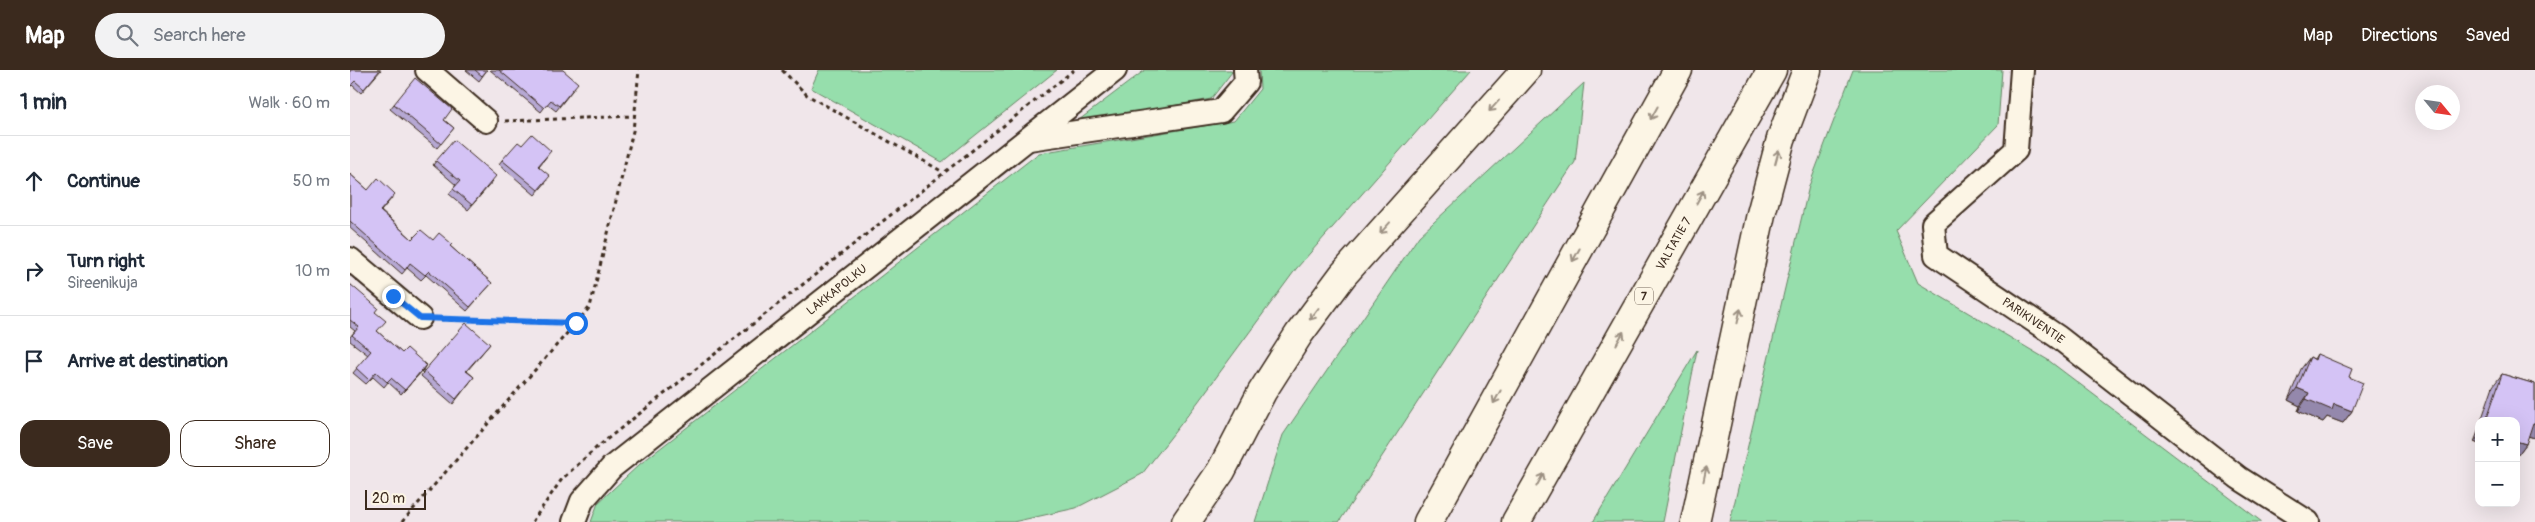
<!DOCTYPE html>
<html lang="en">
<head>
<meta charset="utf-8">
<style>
  body { margin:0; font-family:Pangolin,sans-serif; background:#f2f2f3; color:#1f2937 }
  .controls { position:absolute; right:15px; bottom:15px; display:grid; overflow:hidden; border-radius:10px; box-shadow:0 5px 20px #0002 }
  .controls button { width:45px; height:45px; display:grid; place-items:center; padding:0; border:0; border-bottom:1px solid #e0e1e3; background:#fff; color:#1f2937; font:25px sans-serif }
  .compass { position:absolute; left:2065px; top:15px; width:45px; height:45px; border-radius:50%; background:#fff; box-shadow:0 5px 20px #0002; rotate:119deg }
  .scale { position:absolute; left:15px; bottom:12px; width:61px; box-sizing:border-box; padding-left:5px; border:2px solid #3b2a1e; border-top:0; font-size:14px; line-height:18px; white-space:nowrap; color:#3b2a1e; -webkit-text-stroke:4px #fcf5e5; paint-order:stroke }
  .stop { position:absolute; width:15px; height:15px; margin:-11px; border:4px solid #1a73e8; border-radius:50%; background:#fff }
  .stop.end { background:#1a73e8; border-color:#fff; box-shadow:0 1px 5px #0008 }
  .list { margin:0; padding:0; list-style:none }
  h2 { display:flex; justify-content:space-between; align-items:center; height:65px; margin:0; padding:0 20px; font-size:21px }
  h2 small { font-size:16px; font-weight:400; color:#747a83 }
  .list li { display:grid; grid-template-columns:32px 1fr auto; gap:15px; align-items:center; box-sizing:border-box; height:90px; padding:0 20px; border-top:1px solid #e0e1e3 }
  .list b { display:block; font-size:19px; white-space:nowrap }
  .list p { margin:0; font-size:16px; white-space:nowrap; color:#747a83 }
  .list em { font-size:16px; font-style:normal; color:#747a83 }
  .actions { display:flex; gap:10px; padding:15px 20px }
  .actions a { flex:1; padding:11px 0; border:1px solid #3b2a1e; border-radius:15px; text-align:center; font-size:18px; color:#3b2a1e }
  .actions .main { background:#3b2a1e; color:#fff }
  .icon { flex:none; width:28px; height:28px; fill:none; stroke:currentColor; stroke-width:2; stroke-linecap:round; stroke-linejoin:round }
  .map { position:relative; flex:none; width:2185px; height:452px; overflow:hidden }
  header { display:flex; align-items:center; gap:30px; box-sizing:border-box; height:70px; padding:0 25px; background:#3b2a1e; color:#fff }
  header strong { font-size:24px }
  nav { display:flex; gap:28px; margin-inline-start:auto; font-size:18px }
  .search { width:350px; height:45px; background:#f2f2f3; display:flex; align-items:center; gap:12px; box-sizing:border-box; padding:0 18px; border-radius:28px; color:#747a83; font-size:19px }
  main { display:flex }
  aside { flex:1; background:#fff }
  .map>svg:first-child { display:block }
  .green { fill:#96deac; stroke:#688465 }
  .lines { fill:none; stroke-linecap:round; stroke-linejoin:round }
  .minor-casing { stroke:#3b2a1e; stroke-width:26 }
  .highway-casing { stroke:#3b2a1e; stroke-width:31 }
  .path { stroke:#3b2a1e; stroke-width:3; stroke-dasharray:4 4; stroke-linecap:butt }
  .minor { stroke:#fcf5e5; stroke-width:22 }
  .highway { stroke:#fcf5e5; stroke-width:28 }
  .wall { fill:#b6a8d3; stroke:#3b2a1e }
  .shaded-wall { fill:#9488ac; stroke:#3b2a1e }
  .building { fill:#d4c3f5; stroke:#3b2a1e }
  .oneway { stroke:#9c9082 }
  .route { stroke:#1a73e8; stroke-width:6 }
  .labels { text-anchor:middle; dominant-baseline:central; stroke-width:4.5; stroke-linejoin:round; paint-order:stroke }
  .shield { fill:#fcf5e5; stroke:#75675a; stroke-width:1 }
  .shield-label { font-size:11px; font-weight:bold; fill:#3b2a1e }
  .street-label { font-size:12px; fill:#3b2a1e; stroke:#fcf5e5 }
</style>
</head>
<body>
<header>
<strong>Map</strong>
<div class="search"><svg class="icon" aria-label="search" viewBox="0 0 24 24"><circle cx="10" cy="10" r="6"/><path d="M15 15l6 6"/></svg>Search here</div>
<nav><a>Map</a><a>Directions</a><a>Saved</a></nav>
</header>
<main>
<aside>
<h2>1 min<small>Walk · 60 m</small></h2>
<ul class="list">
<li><svg class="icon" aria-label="ahead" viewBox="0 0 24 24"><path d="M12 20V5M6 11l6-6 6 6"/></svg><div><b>Continue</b></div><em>50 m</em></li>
<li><svg class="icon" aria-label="right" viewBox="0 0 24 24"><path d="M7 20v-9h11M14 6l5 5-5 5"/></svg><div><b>Turn right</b><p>Sireenikuja</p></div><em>10 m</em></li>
<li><svg class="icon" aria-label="arrive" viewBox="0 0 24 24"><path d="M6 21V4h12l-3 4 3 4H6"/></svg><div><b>Arrive at destination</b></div></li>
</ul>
<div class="actions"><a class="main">Save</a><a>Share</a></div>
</aside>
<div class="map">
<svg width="2185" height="452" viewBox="0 0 2185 452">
  <rect width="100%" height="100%" fill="#f0e6ea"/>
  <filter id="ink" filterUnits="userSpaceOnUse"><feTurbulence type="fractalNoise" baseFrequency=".02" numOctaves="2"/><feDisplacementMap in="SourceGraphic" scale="10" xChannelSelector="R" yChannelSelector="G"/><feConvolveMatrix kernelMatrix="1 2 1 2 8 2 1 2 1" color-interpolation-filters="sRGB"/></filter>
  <g filter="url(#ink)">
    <path class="green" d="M469,0h238l-115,92 -131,-74z
      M795,0h86l1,2 -21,27 -136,24z
      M909,0h212l-175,199 -98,133 -56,72 -66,34 -63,14h-422l7,-19 42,-39 399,-311 195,-32 26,-32z
      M1503,0h149l-4,55 -102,106 22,52 130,77 214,162h-532l79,-336z
      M1234,13l-9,79 -236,360h-84l28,-87 136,-199z
      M1347,280l-34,172h-70z"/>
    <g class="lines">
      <defs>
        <g id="minor">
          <path d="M77,0l59,51"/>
          <path id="s1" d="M1672,0l-6,80 -83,74 3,31 122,82 181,141 69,44"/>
          <path d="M679,69l192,-28 25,-29 -1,-12"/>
          <path d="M0,189l70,59"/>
          <path id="s2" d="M224,452l8,-21 30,-34 503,-397"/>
        </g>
        <g id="highway">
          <path d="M836,452l35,-51 41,-79 37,-58 44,-59 183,-205"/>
          <path d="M1078,452l250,-452"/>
          <path id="s3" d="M1166,452l256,-452"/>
          <path d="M1345,452l66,-308 20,-75 26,-69"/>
        </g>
      </defs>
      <use href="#minor" class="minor-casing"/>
      <use href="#highway" class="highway-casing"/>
      <path class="path" d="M432,0l25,25 136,77
        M155,51l129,-5
        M91,249l134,4
        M52,452l188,-215 43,-176 6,-61
        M182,452l30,-43 34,-31 478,-378"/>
      <use href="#minor" class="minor"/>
      <use href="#highway" class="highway"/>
    </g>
    <path class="wall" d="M0,0h31l-20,23 -9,-8 -2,2z
      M116,0h21l-8,11z
      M140,0h73l12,17 -19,24 -9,-7 -6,8z
      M44,34l50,16 10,8 -17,20 -47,-39z
      M172,75l26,10 -9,11 8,15 -12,14 -36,-31 3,-4z
      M86,91l57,20 -25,29 -19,-16 7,-9 -23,-20z
      M0,104l18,16 24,8 -11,13 31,28 21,1 17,6 42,37 -25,28 -41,-36 -5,5 -14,-12 -5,6 -52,-46z
      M0,214l25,28 2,19 25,22 21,17 -22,24 -13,-12 -4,5 -11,-10 -7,7 -13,-11 15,-18 -18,-14v-4l5,-6 -5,-4z
      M140,274l-23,27 7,6 -21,27 -32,-28 3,-5z
      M1967,284l32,23 3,34 -9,12 -16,-6 -4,5 -25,-11 2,-5 -12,-6 13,-31 9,-12 4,2z
      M2152,304l33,10v54l-7,-2 -2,8 -9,12h-1v-35h-35l12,-35z
      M2129,359v15l-5,-2z"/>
    <path class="shaded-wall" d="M76,295l-3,5 -22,24 4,-4z
      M1947,318l12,5 -9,13 -12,-6z
      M1956,329l28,5 18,7 -9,12 -16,-6 -4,5 -25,-11z
      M2183,353h2v15l-11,-3z
      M2129,366v8l-5,-2z
      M2166,371l10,3 -9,12h-1z"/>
    <path class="building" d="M0,0h30l-16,19 -9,-8 -4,4h-1z
      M125,0h12l-5,6z
      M149,0h64l15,13 -19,23 -8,-6 -7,8z
      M65,8l37,31 -8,11 10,8 -13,16 -47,-40z
      M182,64l19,17 -13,15 12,10 -12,14 -36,-30 16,-18 4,3z
      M104,70l42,36 -24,29 -19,-16 7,-8 -24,-20z
      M0,104l18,16 10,-12 17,16 -15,17 32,28 9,-9 12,10 6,-7 13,11 -2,2 42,37 -22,24 -41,-36 -4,4 -15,-12 -5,7 -55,-49z
      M0,214l28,24 -3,4 11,9 -9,10 25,22 5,-5 19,17 -21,25 -14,-12 -4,4 -11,-10 -7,8 -13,-12 15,-17 -19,-16 7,-8 -9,-7z
      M116,253l24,21 -24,27 8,6 -18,22 -32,-28z
      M1967,284l35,15 -3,8 14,6 -11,28 -18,-7 -2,6 -26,-11 3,-6 -12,-5 13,-31 5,3z
      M2152,304l33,10v39h-2l-7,21 -10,-3v-20h-30z"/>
    <defs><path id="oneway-shaft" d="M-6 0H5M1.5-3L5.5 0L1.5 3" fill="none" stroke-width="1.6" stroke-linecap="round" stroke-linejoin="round" transform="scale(1.25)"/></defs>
    <g class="oneway">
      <use href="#oneway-shaft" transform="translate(1144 36) rotate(132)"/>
      <use href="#oneway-shaft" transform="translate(1304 43) rotate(119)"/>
      <use href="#oneway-shaft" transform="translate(1427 87) rotate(-75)"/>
      <use href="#oneway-shaft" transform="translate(1350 127) rotate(-61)"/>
      <use href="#oneway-shaft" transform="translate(1035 158) rotate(132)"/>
      <use href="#oneway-shaft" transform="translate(1226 185) rotate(119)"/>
      <use href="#oneway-shaft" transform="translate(964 244) rotate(127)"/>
      <use href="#oneway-shaft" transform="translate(1389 246) rotate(-78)"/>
      <use href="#oneway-shaft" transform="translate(1270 268) rotate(-61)"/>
      <use href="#oneway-shaft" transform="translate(1147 327) rotate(119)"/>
      <use href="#oneway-shaft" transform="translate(1355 404) rotate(-78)"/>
      <use href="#oneway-shaft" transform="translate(1190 410) rotate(-61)"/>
    </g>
  </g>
  <g class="lines" filter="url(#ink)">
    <path class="route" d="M43,226l27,22 156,5"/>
  </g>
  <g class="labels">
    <rect class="shield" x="1285" y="217.5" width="18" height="17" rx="4"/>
    <g class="shield-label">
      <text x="1294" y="226">7</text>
    </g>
    <g class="street-label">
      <text stroke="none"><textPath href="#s3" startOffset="320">VALTATIE 7</textPath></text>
      <text stroke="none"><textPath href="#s2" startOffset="354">LAKKAPOLKU</textPath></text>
      <text stroke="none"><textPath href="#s1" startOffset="340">PARIKIVENTIE</textPath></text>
    </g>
  </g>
</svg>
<div class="controls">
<button>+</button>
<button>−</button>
</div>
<svg class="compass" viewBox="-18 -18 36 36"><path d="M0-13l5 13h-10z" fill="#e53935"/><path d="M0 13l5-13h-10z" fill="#747a83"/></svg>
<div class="scale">20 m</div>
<div class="stop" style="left:226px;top:253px"></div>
<div class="stop end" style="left:43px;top:226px"></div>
</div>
</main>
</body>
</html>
